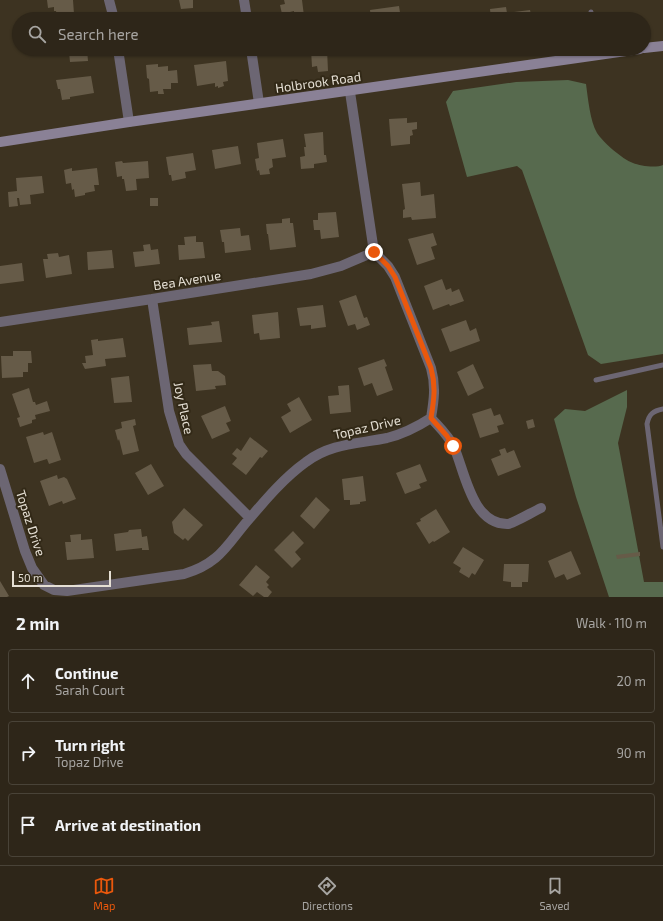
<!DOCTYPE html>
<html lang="en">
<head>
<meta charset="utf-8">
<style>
  body { margin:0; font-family:"Exo 2",sans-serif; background:#362e22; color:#f1f3f6 }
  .scale { position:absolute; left:12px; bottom:10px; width:99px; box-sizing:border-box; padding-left:4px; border:2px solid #e5dfd4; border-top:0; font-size:11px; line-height:14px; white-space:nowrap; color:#e5dfd4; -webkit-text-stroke:3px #322917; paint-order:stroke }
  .stop { position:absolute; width:12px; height:12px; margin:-9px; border:3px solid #ea580c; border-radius:50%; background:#fff }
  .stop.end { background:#ea580c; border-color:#fff; box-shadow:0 1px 4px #0008 }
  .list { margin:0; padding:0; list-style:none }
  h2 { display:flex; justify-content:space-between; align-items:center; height:52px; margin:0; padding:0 16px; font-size:17px }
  h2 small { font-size:13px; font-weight:400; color:#a7a5a2 }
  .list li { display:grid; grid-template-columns:26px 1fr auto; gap:12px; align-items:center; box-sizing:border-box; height:64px; margin:0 8px 8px; padding:0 8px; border:1px solid #494338; border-radius:4px }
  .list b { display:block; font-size:15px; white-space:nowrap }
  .list p { margin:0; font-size:13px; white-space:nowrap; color:#a7a5a2 }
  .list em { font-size:13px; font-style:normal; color:#a7a5a2 }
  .icon { flex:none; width:22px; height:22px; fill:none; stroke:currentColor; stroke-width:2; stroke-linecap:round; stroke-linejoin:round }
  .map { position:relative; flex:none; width:663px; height:597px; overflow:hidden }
  .search { position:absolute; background:#2e2619; box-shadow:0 1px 3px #0004; left:12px; right:12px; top:12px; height:44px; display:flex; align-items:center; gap:10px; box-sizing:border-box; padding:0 14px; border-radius:22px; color:#a7a5a2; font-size:15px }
  .sheet { height:268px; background:#2e2619 }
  nav { display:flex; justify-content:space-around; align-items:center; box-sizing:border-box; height:56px; border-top:1px solid #494338; background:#2e2619; font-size:11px; color:#a7a5a2 }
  nav a { display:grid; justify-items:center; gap:2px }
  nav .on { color:#ea580c }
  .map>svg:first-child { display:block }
  .forest { fill:#576a4e }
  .building { fill:#665b48 }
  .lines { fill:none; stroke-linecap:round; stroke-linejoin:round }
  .lane { stroke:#6c6673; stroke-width:5 }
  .street { stroke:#6c6673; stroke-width:10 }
  .secondary { stroke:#8a8196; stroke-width:10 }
  .route { stroke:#ea580c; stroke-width:5 }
  .labels { text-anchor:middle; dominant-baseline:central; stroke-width:4; stroke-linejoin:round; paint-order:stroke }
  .street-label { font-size:13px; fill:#e5dfd4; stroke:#322917 }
</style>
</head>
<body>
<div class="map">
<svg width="663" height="597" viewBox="0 0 663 597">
  <rect width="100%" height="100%" fill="#3d3321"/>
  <path class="forest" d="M568,80l18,4c2,14 4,37 11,49 6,9 25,26 36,30 7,3 23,5 30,2v189l-62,10 -13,-9 -66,-185 -5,-4 -50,11 -21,-75 7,-11 63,-9z
    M627,390v17l-9,36 26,139h19v15h-54l-33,-100 -22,-78 11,-10 20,2z"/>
  <path class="building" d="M47,0h26l1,14 -17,2 -1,-5h-2v-4l-6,1z
    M179,0h14v8l-12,1z
    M284,0h18l2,16 -10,1v-6l-12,3 -2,-9 5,-1z
    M399,6l2,13h-30l-1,-9z
    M506,7l1,6 23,-3 2,9h-41l-1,-10z
    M62,49h25l1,12 -18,1 -1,-10 -7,1z
    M311,49h16l1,22 -10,1 -1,-6 -5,1z
    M226,61l2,20 -5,1 1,4 -6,2v-2l-3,1v-4l-18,3 -3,-21z
    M158,64v3l10,-1v5l9,-1 1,13h-7v6h-8l1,5h-6v-3l-8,1 -1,-13 -2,-1 -1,-13z
    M91,76l3,17 -24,4v2l-8,1 -2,-11h-2l-2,-9z
    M407,118v5l10,-1v7l-5,1 1,5 -3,1v8l-19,2 -2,-27z
    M323,132l1,23h2l1,7 -13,2v4l-13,1 -1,-12 5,-1 -1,-9h2l-2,-13z
    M283,139l3,18 -14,2 1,8 -4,2 1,5 -10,1 -1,-5 -2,1 -2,-12 4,-1 -2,-15z
    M238,146l3,18 -26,5 -3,-19z
    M193,153l3,17 -11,2 1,6 -14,3 -1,-6h-2l-3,-18z
    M122,161l1,2 25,-2 1,17 -13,1 1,11 -11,1 -2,-12h-2v-3l-5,1 -2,-15z
    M72,168v3l25,-3 2,17h-5l1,6 -10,2v2l-10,2 -1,-8 -2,1 -1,-7 -5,1 -2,-14z
    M42,176l2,17 -14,2 1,9 -11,1 -1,-7h-2l1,8 -9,1 -1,-15 9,-1 -1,-13z
    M420,182l1,14 13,-2 2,24 -24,2 -1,-3 -8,1v-8l2,-1 -3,-25z
    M150,198h8v8h-8z
    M336,212l3,25 -18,2 -1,-9h-6l-1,-10h5v-7z
    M290,218v5h3l3,24 -26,3 -2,-16h-1l-1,-10 16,-1v-4z
    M240,228l1,8 8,-1 2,15 -26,3 -1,-11h-2l-2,-12z
    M433,233l4,12 -6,2 4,12 -18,6 -9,-26z
    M196,236v6h7l2,16 -26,2 -1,-15h7l-1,-8z
    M150,244l1,6 7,-1 2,15 -25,3 -2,-15 11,-1 -1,-6z
    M112,250l2,18 -26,2 -1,-18z
    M58,253l1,4 10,-2 3,19 -26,4 -3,-19h5l-1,-5z
    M22,263l2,18 -24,3v-18z
    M442,279l4,11 5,-2 1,4 7,-3 5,12 -14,5 -1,-2 -16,6 -9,-24z
    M356,295l8,23 3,-1 3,8 -13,5 -2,-6 -7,2 -9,-25z
    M323,305l3,22 -15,2v-4l-11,1 -3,-18z
    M278,312l2,26 -20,2 -1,-7 -5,1 -2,-19z
    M466,320l4,11 6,-3 4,13 -30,11 -9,-23z
    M219,321l3,21 -33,3 -2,-17 25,-3 -1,-3z
    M123,338l3,19 -21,2 1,7 -21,3 -3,-6h4l-1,-7 8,-1 -2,-15 7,-1v2z
    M13,351h18l1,12h-4v9h-5v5l-21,1 -1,-22h12z
    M384,359l3,7 -2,1 8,23 -16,6 -5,-13 -8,3 -6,-18z
    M211,364l1,7h6l7,5 1,9 -11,1 1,3 -20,2 -3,-26z
    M473,364l11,24 -16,8 -11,-24z
    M129,376l3,26 -18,1 -3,-25z
    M349,385l2,27 -21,2 -2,-18 11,-1 -1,-9z
    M29,388l4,14h2l1,3 11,-4 3,10 -15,4 1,4 -4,1v3l-12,4 -3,-9 3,-1 -8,-23z
    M299,397l13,23 -22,13 -9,-16 10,-6 -4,-7z
    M225,406l6,15 -5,2 4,8 -18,8 -11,-23z
    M491,408l3,8 6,-2 4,10 -7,2 2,6 -19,6 -8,-24z
    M135,419l1,6 -3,1 6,25 -16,4 -4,-16 -1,2 -3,-11 7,-2 -1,-6z
    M533,419l2,8 -7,2 -2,-8z
    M43,432l1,3 8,-3 9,28 -12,4 -2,-5 -13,4 -8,-26z
    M250,437l18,14 -6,7 -2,-1 -14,18 -14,-11 5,-6 -5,-4 5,-6 4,3z
    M505,448l2,5 7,-3 7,17 -23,9 -7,-17 10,-4 -2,-5z
    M151,464l13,22 -16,9 -13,-22z
    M420,464l7,17 -8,3 2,4 -16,6 -9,-21z
    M57,475l1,4 6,-2 3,2 9,20 -13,5 -1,-3 -13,5 -9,-25z
    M363,476l3,25 -6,1v2l-10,1v-5h-6l-2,-21z
    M316,497l14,13 -16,19 -14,-13z
    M184,508l19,17 -15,16 -3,-3 -2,2 -9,-7 -2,-11z
    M436,509l14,23 -16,10 -1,-1 -4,3 -13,-21 5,-2 -1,-2z
    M141,529l1,8 5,-1 2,14h-7v-2l-26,3 -2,-17 14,-2 1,-2z
    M293,531l11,12 -9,9 6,7 -9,9 -18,-18z
    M81,534v6l11,-1 2,19 -27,2 -2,-18h6l-1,-7z
    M463,547l21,13 -9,15 -3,-2 -3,5 -10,-6 2,-4 -8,-5z
    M571,551l10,23 -14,6 -3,-6 -9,4 -7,-17z
    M640,552v4l-23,3 -1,-4z
    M504,564h25l-1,18h-6v5h-11v-5l-8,-1z
    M256,565l14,12 -4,5 3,3 -2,2 5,5 -4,5h-4l-7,-5 -4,4 -14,-11z
    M0,581l9,15 -2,1h-7z"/>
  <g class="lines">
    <path class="lane" d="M591,12l1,7
      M596,380l67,-15
      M663,409c-10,2 -14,5 -16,15l16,123"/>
    <path class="street" d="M109,0l5,19
      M244,0l3,19
      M118,49l11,73
      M251,49l8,54
      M152,299l17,112 10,33 7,10 64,64
      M0,322l152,-23 159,-25 30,-8 33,-14
      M431,418c8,9 17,17 23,29 11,25 18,78 54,77 6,-1 26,-13 33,-16
      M0,469l25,82 7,17 12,17 10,5 13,1 117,-17c37,-11 43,-30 66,-56 17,-20 35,-41 56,-56 25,-19 52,-18 81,-24 16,-4 30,-11 44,-20 3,-18 5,-32 0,-50l-36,-91 -7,-11 -14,-14 -24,-160"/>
    <path class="secondary" d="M644,48l19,-2
      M0,142l129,-20 511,-73"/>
  </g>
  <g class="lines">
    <path class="route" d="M374,252l14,14 7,11 36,91c5,18 3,32 0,50l16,18 6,10"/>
  </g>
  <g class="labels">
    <g class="street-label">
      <text transform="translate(318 82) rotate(-8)">Holbrook Road</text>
      <text transform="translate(187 280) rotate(-9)">Bea Avenue</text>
      <text transform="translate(184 408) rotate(78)">Joy Place</text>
      <text transform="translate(367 427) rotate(-13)">Topaz Drive</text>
      <text transform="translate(31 523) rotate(72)">Topaz Drive</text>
    </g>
  </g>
</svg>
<div class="scale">50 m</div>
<div class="stop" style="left:453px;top:446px"></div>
<div class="stop end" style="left:374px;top:252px"></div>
<div class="search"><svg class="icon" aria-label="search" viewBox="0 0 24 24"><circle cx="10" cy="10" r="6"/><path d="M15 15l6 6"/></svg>Search here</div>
</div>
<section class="sheet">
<h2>2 min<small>Walk · 110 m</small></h2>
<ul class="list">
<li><svg class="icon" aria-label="ahead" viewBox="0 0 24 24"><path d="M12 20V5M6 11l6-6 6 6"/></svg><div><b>Continue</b><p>Sarah Court</p></div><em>20 m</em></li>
<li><svg class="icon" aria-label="right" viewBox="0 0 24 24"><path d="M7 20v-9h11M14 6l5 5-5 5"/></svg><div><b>Turn right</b><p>Topaz Drive</p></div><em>90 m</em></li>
<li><svg class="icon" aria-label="arrive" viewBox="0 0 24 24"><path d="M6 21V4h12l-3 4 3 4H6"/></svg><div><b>Arrive at destination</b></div></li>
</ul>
</section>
<nav>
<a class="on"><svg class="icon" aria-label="map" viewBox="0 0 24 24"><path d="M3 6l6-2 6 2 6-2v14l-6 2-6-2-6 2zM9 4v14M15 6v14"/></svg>Map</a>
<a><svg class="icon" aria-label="directions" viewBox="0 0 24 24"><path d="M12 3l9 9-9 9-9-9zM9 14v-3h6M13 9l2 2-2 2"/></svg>Directions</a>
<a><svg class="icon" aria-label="saved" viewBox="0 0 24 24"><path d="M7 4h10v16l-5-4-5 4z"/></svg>Saved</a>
</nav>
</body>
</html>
